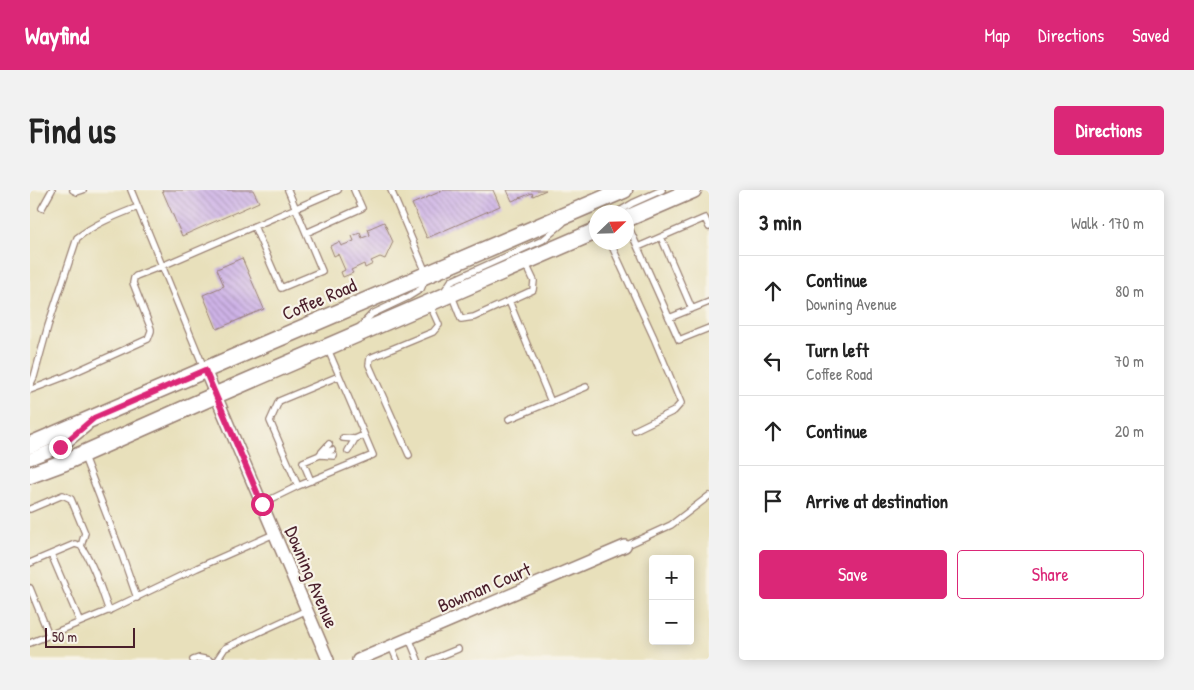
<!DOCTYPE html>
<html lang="en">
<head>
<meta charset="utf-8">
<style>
  body { margin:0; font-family:"Patrick Hand",sans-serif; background:#f2f2f2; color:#222 }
  .controls { position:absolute; right:15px; bottom:15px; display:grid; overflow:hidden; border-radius:5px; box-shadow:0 2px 12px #0003 }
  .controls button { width:45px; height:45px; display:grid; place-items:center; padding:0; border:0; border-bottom:1px solid #e0e0e0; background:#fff; color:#222; font:25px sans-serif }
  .compass { position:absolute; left:559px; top:15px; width:45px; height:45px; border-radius:50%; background:#fff; box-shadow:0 2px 12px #0003; rotate:67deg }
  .scale { position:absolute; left:15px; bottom:12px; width:90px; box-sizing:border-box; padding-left:5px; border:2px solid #4a1f2b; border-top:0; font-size:14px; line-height:18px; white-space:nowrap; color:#4a1f2b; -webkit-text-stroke:4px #f7f3e8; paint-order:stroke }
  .stop { position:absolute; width:15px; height:15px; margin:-11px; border:4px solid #db2777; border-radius:50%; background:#fff }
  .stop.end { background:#db2777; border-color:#fff; box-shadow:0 1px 5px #0008 }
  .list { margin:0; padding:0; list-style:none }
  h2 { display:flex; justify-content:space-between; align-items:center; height:65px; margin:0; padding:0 20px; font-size:21px }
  h2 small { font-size:16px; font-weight:400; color:#767676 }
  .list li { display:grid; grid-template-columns:32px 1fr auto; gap:15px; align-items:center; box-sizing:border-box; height:70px; padding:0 20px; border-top:1px solid #e0e0e0 }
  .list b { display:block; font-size:19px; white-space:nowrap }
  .list p { margin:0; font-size:16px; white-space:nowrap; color:#767676 }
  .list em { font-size:16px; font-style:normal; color:#767676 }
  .actions { display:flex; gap:10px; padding:15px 20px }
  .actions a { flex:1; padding:11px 0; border:1px solid #db2777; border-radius:5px; text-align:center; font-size:18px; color:#db2777 }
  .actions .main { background:#db2777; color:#fff }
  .icon { flex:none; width:28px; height:28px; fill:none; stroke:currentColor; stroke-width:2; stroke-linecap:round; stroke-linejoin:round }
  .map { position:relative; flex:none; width:679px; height:470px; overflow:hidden; border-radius:5px }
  header { display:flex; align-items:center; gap:30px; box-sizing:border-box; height:70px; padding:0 25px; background:#db2777; color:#fff }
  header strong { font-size:24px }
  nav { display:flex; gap:28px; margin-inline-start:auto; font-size:18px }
  .intro { display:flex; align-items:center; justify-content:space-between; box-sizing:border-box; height:120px; padding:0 30px }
  h1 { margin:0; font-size:35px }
  .button { padding:12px 22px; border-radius:5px; background:#db2777; color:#fff; font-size:18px; font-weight:700 }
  main { display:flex; gap:30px; padding:0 30px }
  aside { flex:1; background:#fff; border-radius:5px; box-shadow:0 2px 12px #0003 }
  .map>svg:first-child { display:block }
  .building { fill:url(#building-back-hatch) }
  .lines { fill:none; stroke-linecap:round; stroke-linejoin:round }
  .service-casing { stroke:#998073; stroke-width:8 }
  .minor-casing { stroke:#998073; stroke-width:14 }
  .secondary-casing { stroke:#998073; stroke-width:19 }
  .service { stroke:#fff; stroke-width:5.5 }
  .minor { stroke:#fff; stroke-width:11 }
  .secondary { stroke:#fff; stroke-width:16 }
  .route { stroke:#db2777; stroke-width:6 }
  .labels { text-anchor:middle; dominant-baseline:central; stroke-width:4.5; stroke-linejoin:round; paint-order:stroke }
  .street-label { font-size:19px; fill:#4a1f2b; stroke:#f7f3e8 }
</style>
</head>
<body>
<header>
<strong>Wayfind</strong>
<nav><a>Map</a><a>Directions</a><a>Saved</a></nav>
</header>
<div class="intro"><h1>Find us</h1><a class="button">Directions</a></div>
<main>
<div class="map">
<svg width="679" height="470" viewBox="0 0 679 470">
  <defs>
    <pattern id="building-back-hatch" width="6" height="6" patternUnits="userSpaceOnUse" patternTransform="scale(1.25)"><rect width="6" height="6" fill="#ceb3e7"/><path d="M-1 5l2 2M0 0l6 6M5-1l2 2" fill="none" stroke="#a991bb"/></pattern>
  </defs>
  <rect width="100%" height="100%" fill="#f7f3e8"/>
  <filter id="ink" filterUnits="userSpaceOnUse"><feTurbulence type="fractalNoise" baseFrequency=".02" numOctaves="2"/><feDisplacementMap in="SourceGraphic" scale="10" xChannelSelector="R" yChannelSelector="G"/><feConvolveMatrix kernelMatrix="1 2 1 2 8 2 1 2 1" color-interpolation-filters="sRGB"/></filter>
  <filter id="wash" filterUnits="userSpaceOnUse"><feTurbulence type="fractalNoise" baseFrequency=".0096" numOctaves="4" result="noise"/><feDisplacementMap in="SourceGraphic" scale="20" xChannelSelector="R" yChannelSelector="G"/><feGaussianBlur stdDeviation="1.12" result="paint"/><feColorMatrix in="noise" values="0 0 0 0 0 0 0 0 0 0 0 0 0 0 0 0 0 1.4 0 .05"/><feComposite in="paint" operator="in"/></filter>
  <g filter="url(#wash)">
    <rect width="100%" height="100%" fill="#e8e0bb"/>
    <g id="blocks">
      <path class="building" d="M132,0h91l6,12 -77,34z
        M414,0h49l7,16 -73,32 -15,-34z
        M477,0h39l-13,6 -1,-3 -20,8z
        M354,32l9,20 -8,17 -5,-2 -9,4 2,3 -8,4 -1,-4 -13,6 2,3 -10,4 -2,-5 4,-2 -7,-16 -4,2 -4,-10 9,-4 2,4 13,-5 -2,-5 8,-3 2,5 8,-3 -2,-6z
        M212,68l22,51 -47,20 -14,-34 21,-9 -7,-17z"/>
    </g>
  </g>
  <g filter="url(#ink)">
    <use href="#blocks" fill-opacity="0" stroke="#998073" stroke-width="1"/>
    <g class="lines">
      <defs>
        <path id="service" d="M43,0l4,2 6,-2
          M101,0l73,178
          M12,18l10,-18
          M588,22l15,-9 29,-13
          M596,31l53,119 30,-12
          M224,36l27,62 41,-17 -34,-81
          M276,43l56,-25 -8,-18
          M631,47l31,72
          M580,52l44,96 27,65 -7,8 -39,19
          M608,57l67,-29 4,9
          M413,103l8,-12 92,-41 20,-17
          M422,106l9,23 13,-2 59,-27 1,-9 -8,-17
          M479,111l42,101
          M639,128l40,-16
          M329,138l13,-14 36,-17 13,-8 6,-14 -36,-85
          M0,195l4,-8 14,-51 29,-88c19,-15 38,-22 61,-31
          M0,200l34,-13 84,-38 3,-8v-2l-18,-46 1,-5 2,-2 26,-10 176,-76
          M479,229l77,-32
          M313,248l12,1
          M318,261l7,-12 9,-4
          M53,264l39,101 15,43
          M290,264l9,-10
          M291,265l13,1
          M379,265l-40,-90 1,-7 63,-26 6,-7 -9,-20
          M281,291l-8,-19 29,-12
          M268,296l-28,-65 9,-20 60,-25
          M231,314l37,-18 75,-31 -46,-108
          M0,319l33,-14 8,4 14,34 -4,13
          M595,356l46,-21 38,-29
          M21,364l29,68
          M0,373l45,-19 6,2c13,19 20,43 28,65
          M0,398l19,47
          M379,448l9,22
          M0,453l82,-34 85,-41 77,-34
          M361,456l6,14
          M163,470l6,-2 10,2
          M187,470l8,-12 82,-38
          M401,470l27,-11"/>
        <path id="minor" d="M175,180l123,290
          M0,269l30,-12 26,-21
          M328,470l267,-114"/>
        <path id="secondary" d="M596,29l67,-29
          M0,255l594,-255
          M0,285l35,-13 151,-67 380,-164"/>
      </defs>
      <use href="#service" class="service-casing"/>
      <use href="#minor" class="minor-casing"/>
      <use href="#secondary" class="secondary-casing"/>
      <use href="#service" class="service"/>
      <use href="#minor" class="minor"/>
      <use href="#secondary" class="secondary"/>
    </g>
  </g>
  <g class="lines" filter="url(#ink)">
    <path class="route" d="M30,257l34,-29 111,-48 57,134"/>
  </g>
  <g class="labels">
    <g class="street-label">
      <text transform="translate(289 109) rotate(-23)">Coffee Road</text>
      <text transform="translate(282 387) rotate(67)">Downing Avenue</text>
      <text transform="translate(454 397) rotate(-23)">Bowman Court</text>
    </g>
  </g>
</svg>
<div class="controls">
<button>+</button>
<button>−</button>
</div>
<svg class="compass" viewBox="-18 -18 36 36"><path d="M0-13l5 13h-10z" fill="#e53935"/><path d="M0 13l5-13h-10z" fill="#767676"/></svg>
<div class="scale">50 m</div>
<div class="stop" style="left:232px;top:314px"></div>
<div class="stop end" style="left:30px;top:257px"></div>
</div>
<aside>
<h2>3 min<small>Walk · 170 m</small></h2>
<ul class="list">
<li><svg class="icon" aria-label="ahead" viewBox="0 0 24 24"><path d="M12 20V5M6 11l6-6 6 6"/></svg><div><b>Continue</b><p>Downing Avenue</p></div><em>80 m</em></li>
<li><svg class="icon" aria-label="left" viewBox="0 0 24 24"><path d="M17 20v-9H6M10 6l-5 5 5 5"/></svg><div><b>Turn left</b><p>Coffee Road</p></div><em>70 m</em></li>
<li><svg class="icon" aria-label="ahead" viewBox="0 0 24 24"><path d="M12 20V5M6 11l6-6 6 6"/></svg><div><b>Continue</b></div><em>20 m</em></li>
<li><svg class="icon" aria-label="arrive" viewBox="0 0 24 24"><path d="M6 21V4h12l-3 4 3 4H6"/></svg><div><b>Arrive at destination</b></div></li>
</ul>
<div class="actions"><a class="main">Save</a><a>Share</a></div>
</aside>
</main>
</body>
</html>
